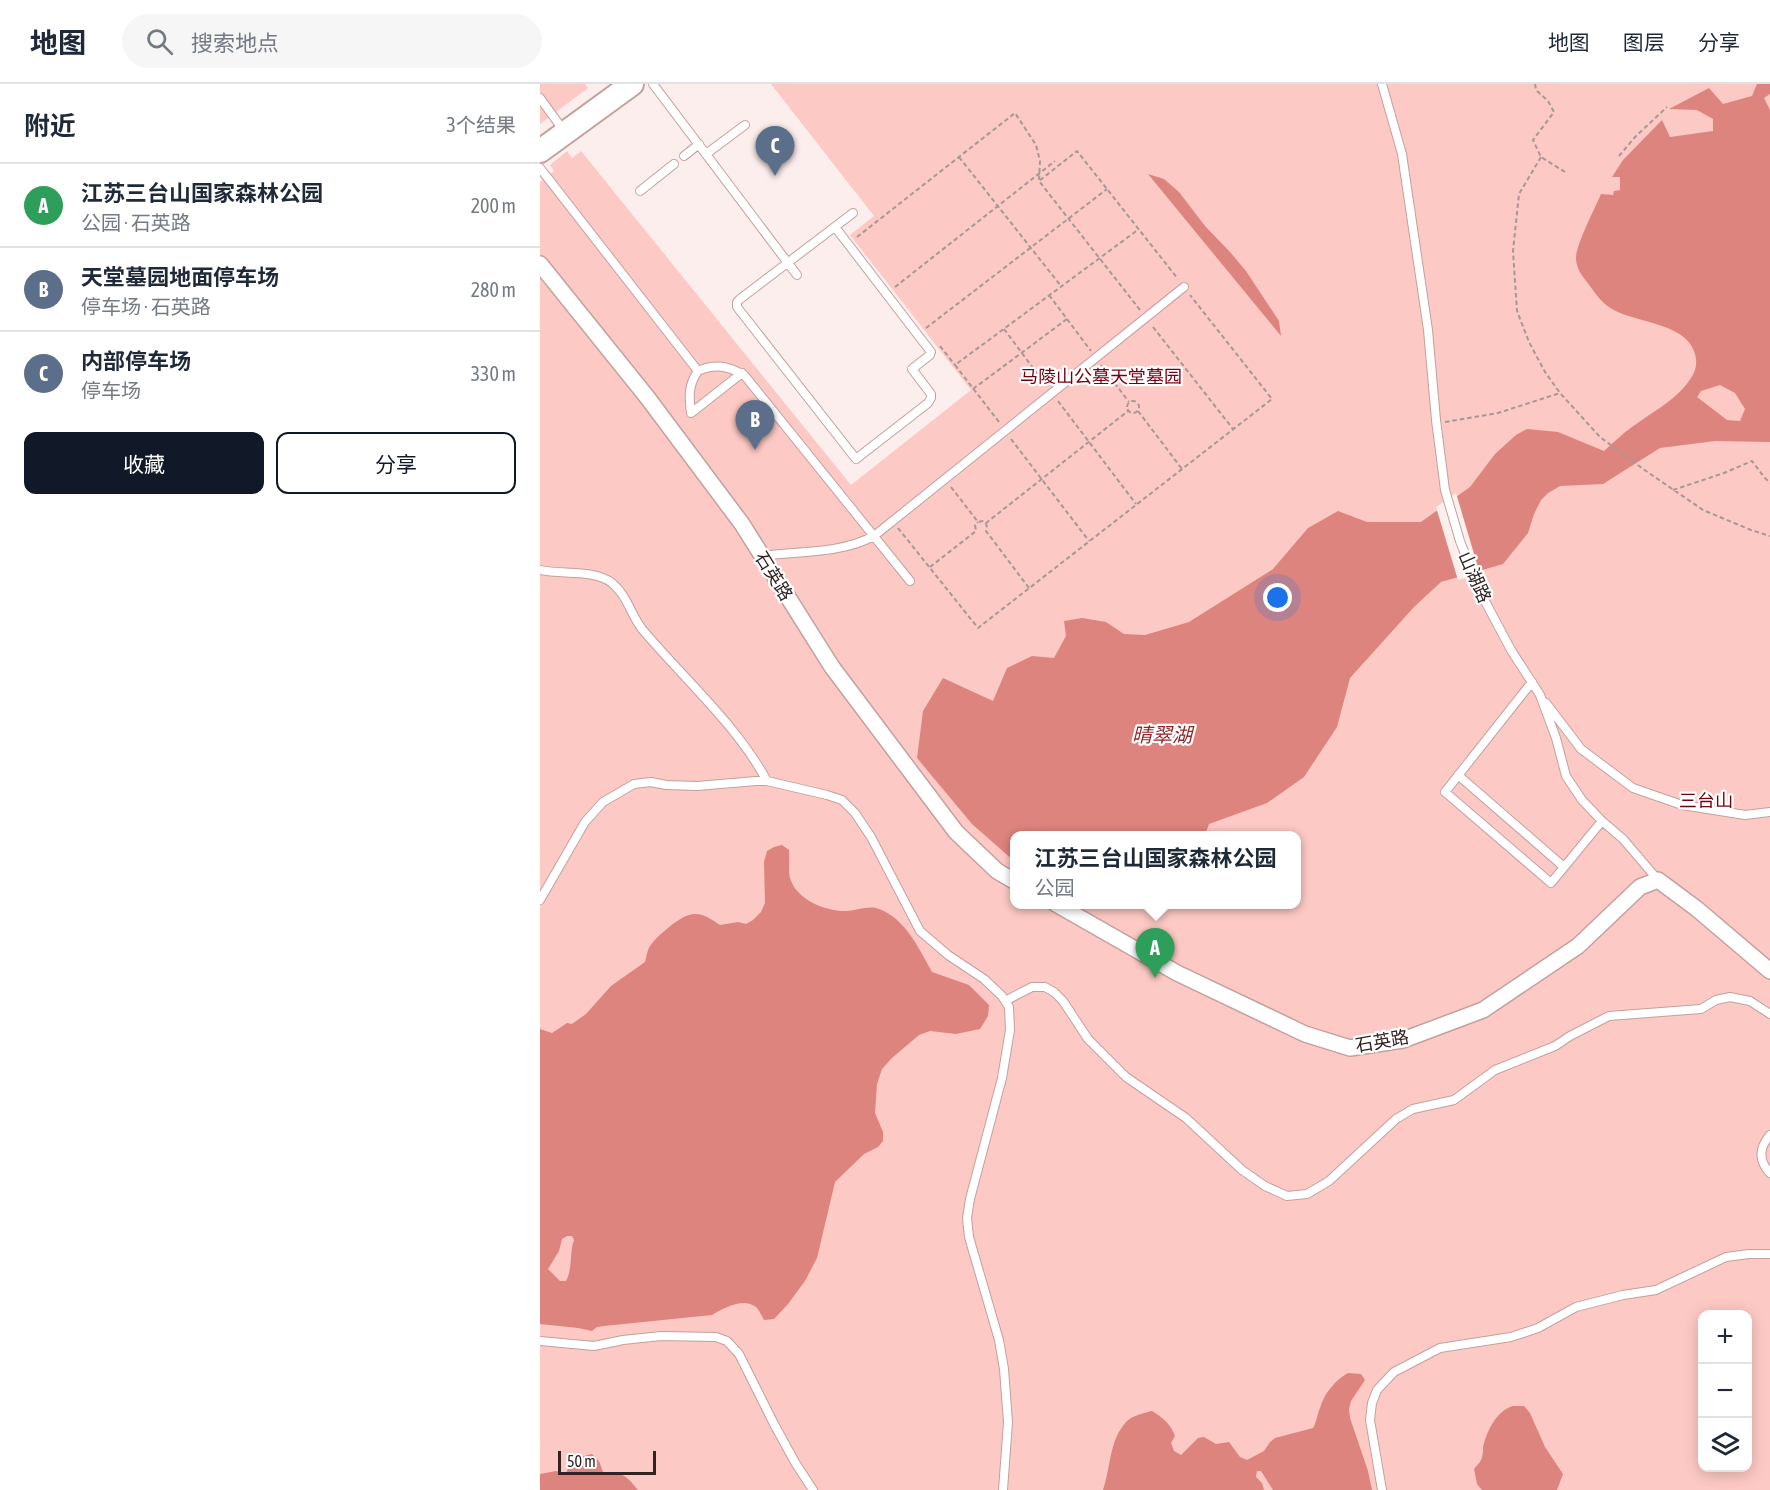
<!DOCTYPE html>
<html lang="zh">
<head>
<meta charset="utf-8">
<style>
  body { margin:0; font-family:"Asap Condensed","Noto Sans SC",sans-serif; background:#f6f6f7; color:#1f2937 }
  .controls { position:absolute; right:18px; bottom:18px; display:grid; overflow:hidden; border-radius:12px; box-shadow:0 3px 15px #0003 }
  .controls button { width:54px; height:54px; display:grid; place-items:center; padding:0; border:0; border-bottom:2px solid #e0e1e3; background:#fff; color:#1f2937; font:30px sans-serif }
  .scale { position:absolute; left:18px; bottom:15px; width:98px; box-sizing:border-box; padding-left:6px; border:3px solid #302322; border-top:0; font-size:16px; line-height:21px; white-space:nowrap; color:#302322; -webkit-text-stroke:4px #fff; paint-order:stroke }
  .you { position:absolute; left:738px; top:514px; width:21px; height:21px; margin:-15px; border:4px solid #fff; border-radius:50%; background:#1a73e8; box-shadow:0 0 0 9px #1a73e833 }
  .badge { display:grid; place-items:center; width:39px; height:39px; border-radius:50%; background:#111827; color:#fff; font-size:20px; font-weight:700 }
  .pin { position:absolute; translate:-50% -50px; filter:drop-shadow(0 2px 3px #0008) }
  .pin::after { content:''; position:absolute; top:32px; width:21px; height:18px; background:inherit; clip-path:polygon(0 0,100% 0,50% 100%) }
  .popup { position:absolute; left:470px; top:747px; width:291px; height:78px; box-sizing:border-box; display:grid; place-content:center; border-radius:12px; background:#fff; filter:drop-shadow(0 2px 4px #0005); font-size:20px; white-space:nowrap; color:#747a83 }
  .popup b { font-size:22px; color:#1f2937 }
  .popup::after { content:''; position:absolute; left:50%; top:100%; margin-left:-12px; border:12px solid transparent; border-top-color:#fff }
  .list { margin:0; padding:0; list-style:none }
  h2 { display:flex; justify-content:space-between; align-items:center; height:78px; margin:0; padding:0 24px; font-size:26px }
  h2 small { font-size:20px; font-weight:400; color:#747a83 }
  .list li { display:grid; grid-template-columns:39px 1fr auto; gap:18px; align-items:center; box-sizing:border-box; height:84px; padding:0 24px; border-top:2px solid #e0e1e3 }
  .list b { display:block; font-size:22px; white-space:nowrap }
  .list p { margin:0; font-size:20px; white-space:nowrap; color:#747a83 }
  .list em { font-size:20px; font-style:normal; color:#747a83 }
  .actions { display:flex; gap:12px; padding:18px 24px }
  .actions a { flex:1; padding:14px 0; border:2px solid #111827; border-radius:12px; text-align:center; font-size:21px; color:#111827 }
  .actions .main { background:#111827; color:#fff }
  .icon { flex:none; width:33px; height:33px; fill:none; stroke:currentColor; stroke-width:2; stroke-linecap:round; stroke-linejoin:round }
  .map { position:relative; flex:none; width:1230px; height:1406px; overflow:hidden }
  header { display:flex; align-items:center; gap:36px; box-sizing:border-box; height:84px; padding:0 30px; background:#fff; border-bottom:2px solid #e0e1e3 }
  header strong { font-size:28px }
  nav { display:flex; gap:33px; margin-inline-start:auto; font-size:21px }
  .search { width:420px; height:54px; background:#f6f6f7; display:flex; align-items:center; gap:15px; box-sizing:border-box; padding:0 21px; border-radius:33px; color:#747a83; font-size:22px }
  main { display:flex }
  aside { flex:1; background:#fff }
  .map>svg:first-child { display:block }
  .green { fill:#fdc9c4; fill-rule:evenodd }
  .water { fill:#dd847e; fill-rule:evenodd }
  .pier { fill:#fceeec }
  .lines { fill:none; stroke-linecap:round; stroke-linejoin:round }
  .service-casing { stroke:#c2a19e; stroke-width:10 }
  .minor-casing { stroke:#c2a19e; stroke-width:18 }
  .secondary-casing { stroke:#c2a19e; stroke-width:26 }
  .path { stroke:#a59896; stroke-width:2; stroke-dasharray:4.5 3; stroke-linecap:butt }
  .service { stroke:#fff; stroke-width:8 }
  .minor { stroke:#fff; stroke-width:15 }
  .secondary { stroke:#fff; stroke-width:22 }
  .labels { text-anchor:middle; dominant-baseline:central; stroke-width:4.5; stroke-linejoin:round; paint-order:stroke }
  .park-label { font-size:18px; fill:#720010; stroke:#fff }
  .street-label { font-size:18px; fill:#302322; stroke:#fff }
  .water-label { font-size:20px; font-style:italic; fill:#902729; stroke:#fff }
</style>
</head>
<body>
<header>
<strong>地图</strong>
<div class="search"><svg class="icon" aria-label="search" viewBox="0 0 24 24"><circle cx="10" cy="10" r="6"/><path d="M15 15l6 6"/></svg>搜索地点</div>
<nav><a>地图</a><a>图层</a><a>分享</a></nav>
</header>
<main>
<aside>
<h2>附近<small>3个结果</small></h2>
<ul class="list">
<li><span class="badge" style="background:#2e9e5b">A</span><div><b>江苏三台山国家森林公园</b><p>公园 · 石英路</p></div><em>200 m</em></li>
<li><span class="badge" style="background:#5c6f8a">B</span><div><b>天堂墓园地面停车场</b><p>停车场 · 石英路</p></div><em>280 m</em></li>
<li><span class="badge" style="background:#5c6f8a">C</span><div><b>内部停车场</b><p>停车场</p></div><em>330 m</em></li>
</ul>
<div class="actions"><a class="main">收藏</a><a>分享</a></div>
</aside>
<div class="map">
<svg width="1230" height="1406" viewBox="0 0 1230 1406">
  <rect width="100%" height="100%" fill="#fceeec"/>
  <path class="green" d="M0,0h45l3,4 -48,36z
    M231,0h999v1406h-1230v-1308l14,-11 -4,-6 17,-14 5,7 9,-7 270,334 120,-95 -121,-155 24,-19zM474,752h282v68h-282zM1162,1230h46v154h-46z"/>
  <path class="water" d="M1217,0h13v10l-6,4 6,12v332l-55,-1 -55,7 -57,36 -43,2 -12,7 -7,7 -7,14 -6,19 -25,31 -62,18 -27,25 -64,71 -13,49 -33,50 -37,26 -58,21 -4,11 -191,1v25l-42,-37 -55,-66 6,-47 20,-33 50,23 14,-33 25,-12 22,2 12,-22 -2,-15 18,-3 24,4 18,12 21,1 44,-13 84,-53 35,-41 30,-17 29,11h54l49,-35 25,-33 21,-19 11,-6 31,3 46,19c9,-8 18,-17 28,-24 19,-14 39,-24 54,-42 9,-11 13,-20 8,-34 -10,-28 -58,-28 -82,-42 -11,-6 -18,-18 -25,-27 -6,-7 -11,-15 -11,-24 0,-13 19,-50 25,-64l12,1 1,-4 6,-1v-13h-8l11,-17 39,-40 8,17 43,-6v-12l-16,-9 -28,-1 40,-21 14,16 29,-8zM1180,301l15,8 10,16 -5,12 -13,-1 -30,-23 4,-6z
    M608,90l16,5 15,13 26,34 25,26 16,19 33,50 2,15z
    M242,761l7,5c1,9 -1,19 1,28 6,22 37,34 57,33 11,-1 22,-6 32,-2 27,10 40,40 53,63l37,13 20,20 -1,11 -8,13 -24,5 -26,-3 -11,4 -27,23 -10,11 -5,15 -2,29 8,19v9l-5,6 -14,7 -29,28 -18,76 -12,23 -17,23 -14,15 -10,1c-2,-4 -5,-10 -8,-13 -13,-10 -32,1 -44,8l-108,11 -7,1 -5,4 -14,-3 -38,-4v-295l12,4 15,-10 5,1 14,-10 25,-28 34,-24c1,-4 2,-10 4,-14 5,-10 29,-30 40,-33 12,-4 22,4 31,10l18,-3 8,2 7,-4 8,-8 4,-9 -1,-41 3,-11 7,-4zM27,1152h5l2,4c-5,14 -1,28 -8,41h-6l-12,-12 11,-18 3,-12z
    M808,1289l13,1 4,6 -14,21 -2,8 1,9 18,53 4,19h-99l-12,-19h-4l-1,6 6,6 2,7h-161c8,-23 6,-49 23,-68 5,-6 18,-9 26,-11 10,6 19,13 23,25l-4,7 3,8 7,4 17,-17 6,-1 12,7 13,-2 11,15 7,3 17,-9 6,-9 5,-4 38,-10c4,-7 4,-13 7,-20 4,-14 15,-28 28,-35z
    M973,1322h11l6,7 15,34 18,27 -6,16h-75l-5,-6 -3,-15c3,-4 7,-7 8,-12 1,-3 1,-6 1,-10 4,-16 13,-36 30,-41z
    M52,1370l7,7 4,11c20,1 22,2 35,18h-98v-16l16,-3 10,3c5,-15 13,-17 26,-20z"/>
  <path class="pier" d="M916,409l24,81 -22,6 -22,-73z"/>
  <g class="lines">
    <defs>
      <path id="service" d="M113,0l144,191
        M842,0l20,70 26,176 8,90 9,70 15,51 18,47 33,62 29,45 16,43 10,38 16,24 20,21 21,18 35,41
        M0,14l24,33
        M166,70l39,-29
        M144,72l15,-12
        M0,84l158,203c17,-8 31,-5 47,5l165,205
        M100,107l34,-27
        M295,143l96,125 -1,3 -18,14 19,25v4l-3,5 -72,56 -119,-152v-5l3,-3 113,-86
        M158,287c-10,14 -9,26 -7,42l51,-40
        M222,472c37,-5 78,-2 112,-20l310,-249
        M0,486c21,5 54,-1 72,13 15,12 19,32 30,46 42,50 94,95 125,152
        M992,598l-87,110 106,91 51,-62
        M1006,619l35,46 52,39 49,17 63,10 25,-3
        M918,691l106,92
        M0,816l45,-78 18,-20 31,-18 17,-2 15,3 31,1 59,-5h11l60,14 15,5 13,13 16,24 49,94 28,24 36,24 18,17 7,11 1,23 -8,48 -32,121 -3,19 2,19 30,103 5,29 4,53 -5,68
        M465,917l27,-14h13l9,5 9,9 25,38 38,38 60,41 56,52 23,16 22,10 20,-2 22,-13 67,-62 17,-10 41,-9 41,-30 60,-24 15,-10 39,-20 92,-7 15,-9 14,-3 20,4 20,13
        M1230,1051c-11,13 -12,25 0,38
        M0,1257l54,5 29,-6 38,-4 55,1 11,4 12,13 35,70 22,40 17,26
        M842,1406l-12,-70 2,-17 5,-13 17,-18 46,-24 71,-11 27,-9 38,-21 47,-12 33,-5 70,-33 23,-3h21"/>
      <path id="minor" d="M0,180l107,133 95,127 90,143 124,165 41,39 17,10
        M516,820l121,69 128,61 45,14 53,-8 80,-30 95,-64 62,-59 18,-7 39,29 73,62"/>
      <path id="secondary" d="M0,67l92,-67"/>
    </defs>
    <use href="#service" class="service-casing"/>
    <use href="#minor" class="minor-casing"/>
    <use href="#secondary" class="secondary-casing"/>
    <path class="path" d="M995,0l1,6 12,11 6,11 -21,28 8,17 24,15
      M1079,72l16,-19 32,-30
      M419,73l102,129
      M1001,73l-22,37 -6,57 4,60 12,31 16,30 15,21 40,44 46,34 57,39 48,20 19,6
      M317,153l158,-124 21,32 4,16 -1,20
      M355,203l160,-126
      M509,211l42,56
      M600,226l-101,-129 38,-30 101,128
      M613,243l80,102
      M386,244l181,-139
      M464,245l41,55
      M400,262l15,19
      M561,281l28,37
      M433,305l94,-70
      M587 323a6 6 0 1 1 12 0a6 6 0 1 1-12 0Z
      M518,317l78,103
      M598,327l44,58
      M459,338l-44,-57 184,-136
      M905,338l53,-9 62,-20
      M471,355l78,102
      M411,403l27,35 5,-1 3,2 142,-112
      M1133,406l51,-17 28,-12 12,16 6,6
      M446,439l1,5 -1,3 43,57
      M358,444l80,100 294,-229 -82,-104
      M390,483l46,-36 -1,-6 3,-3"/>
    <use href="#service" class="service"/>
    <use href="#minor" class="minor"/>
    <use href="#secondary" class="secondary"/>
  </g>
  <g class="labels">
    <g class="park-label">
      <text x="561" y="292">马陵山公墓天堂墓园</text>
      <text x="1166" y="716">三台山</text>
    </g>
    <g class="street-label">
      <text transform="translate(234 492) rotate(58)">石英路</text>
      <text transform="translate(935 493) rotate(66)">山湖路</text>
      <text transform="translate(842 957) rotate(-10)">石英路</text>
    </g>
    <g class="water-label">
      <text x="622" y="650">晴翠湖</text>
    </g>
  </g>
</svg>
<div class="controls">
<button>+</button>
<button>−</button>
<button><svg class="icon" aria-label="layers" viewBox="0 0 24 24"><path d="M12 4l9 5-9 5-9-5zM3 14l9 5 9-5"/></svg></button>
</div>
<div class="scale">50 m</div>
<div class="you"></div>
<div class="pin badge" style="left:615px;top:894px;background:#2e9e5b">A</div>
<div class="popup"><b>江苏三台山国家森林公园</b>公园</div>
<div class="pin badge" style="left:215px;top:366px;background:#5c6f8a">B</div>
<div class="pin badge" style="left:235px;top:92px;background:#5c6f8a">C</div>
</div>
</main>
</body>
</html>
